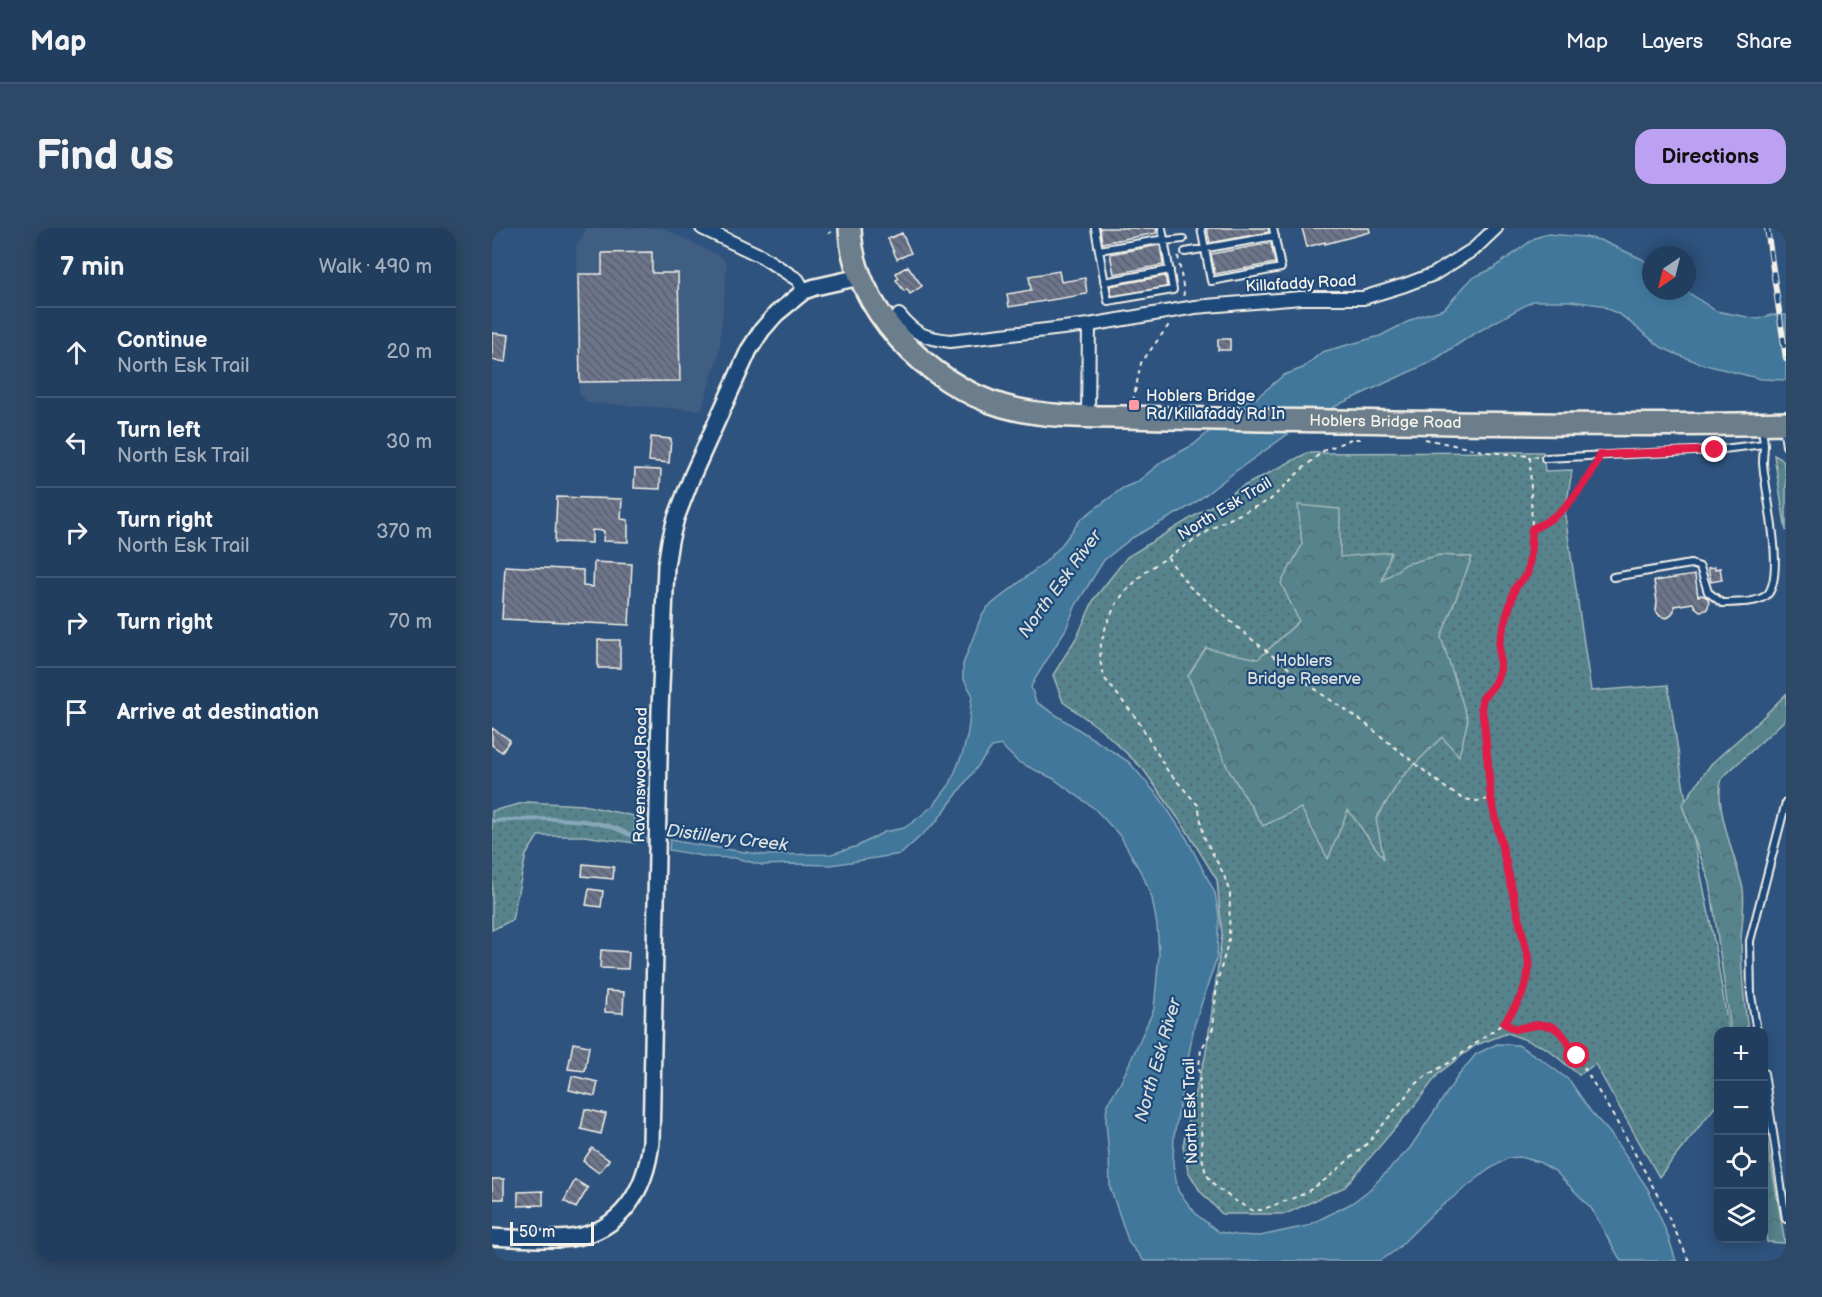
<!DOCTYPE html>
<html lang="en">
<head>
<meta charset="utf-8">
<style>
  body { margin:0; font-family:"Balsamiq Sans",sans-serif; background:#2e4967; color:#f1f3f6 }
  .controls { position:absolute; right:18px; bottom:18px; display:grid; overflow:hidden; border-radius:12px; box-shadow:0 3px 15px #0003 }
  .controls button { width:54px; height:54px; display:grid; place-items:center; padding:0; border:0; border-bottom:2px solid #3f5773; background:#223e5e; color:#f1f3f6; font:30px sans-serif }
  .compass { position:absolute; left:1150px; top:18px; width:54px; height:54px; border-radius:50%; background:#223e5e; box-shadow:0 3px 15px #0003; rotate:215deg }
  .scale { position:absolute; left:18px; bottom:15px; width:84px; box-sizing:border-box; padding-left:6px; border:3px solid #f4f1e8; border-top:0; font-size:16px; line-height:21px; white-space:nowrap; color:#f4f1e8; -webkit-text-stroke:4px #1f4a7a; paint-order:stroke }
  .stop { position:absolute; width:18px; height:18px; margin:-14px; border:4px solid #e11d48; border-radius:50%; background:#fff }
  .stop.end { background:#e11d48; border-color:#fff; box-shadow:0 2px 6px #0008 }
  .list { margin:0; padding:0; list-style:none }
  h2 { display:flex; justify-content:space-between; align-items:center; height:78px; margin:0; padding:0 24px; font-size:26px }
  h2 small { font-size:20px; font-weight:400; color:#a2aebc }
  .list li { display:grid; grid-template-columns:39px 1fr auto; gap:18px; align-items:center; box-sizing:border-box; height:90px; padding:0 24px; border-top:2px solid #3f5773 }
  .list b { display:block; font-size:22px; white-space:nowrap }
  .list p { margin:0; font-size:20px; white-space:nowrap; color:#a2aebc }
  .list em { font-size:20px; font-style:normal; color:#a2aebc }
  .icon { flex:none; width:33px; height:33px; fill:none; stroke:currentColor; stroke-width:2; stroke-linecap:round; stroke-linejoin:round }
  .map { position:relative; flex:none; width:1294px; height:1033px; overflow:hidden; border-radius:18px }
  header { display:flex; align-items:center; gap:36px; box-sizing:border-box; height:84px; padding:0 30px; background:#223e5e; border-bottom:2px solid #3f5773 }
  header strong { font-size:28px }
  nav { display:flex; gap:33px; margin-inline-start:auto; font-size:21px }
  .intro { display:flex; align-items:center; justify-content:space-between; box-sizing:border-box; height:144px; padding:0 36px }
  h1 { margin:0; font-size:42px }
  .button { padding:15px 27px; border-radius:18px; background:#bca0f2; color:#111; font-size:21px; font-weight:700 }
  main { display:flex; gap:36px; padding:0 36px }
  aside { flex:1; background:#223e5e; border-radius:18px; box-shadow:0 3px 15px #0003 }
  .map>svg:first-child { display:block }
  .built { fill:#415d82 }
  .grass { fill:url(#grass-dots); stroke:#a5baba; stroke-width:1.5 }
  .forest { fill:url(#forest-crowns); stroke:#a5baba; stroke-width:1.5 }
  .water { fill:#40779b; stroke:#88a8ba; stroke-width:1.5 }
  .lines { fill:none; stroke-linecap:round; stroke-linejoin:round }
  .stream { stroke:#88a8ba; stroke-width:4 }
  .building { fill:url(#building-back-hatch); stroke:#f4f1e8; stroke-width:1.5 }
  .service-casing { stroke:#f4f1e8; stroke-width:10 }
  .minor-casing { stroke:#f4f1e8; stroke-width:16 }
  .tertiary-casing { stroke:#f4f1e8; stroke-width:20 }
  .trunk-casing { stroke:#f4f1e8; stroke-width:26 }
  .path { stroke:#f4f1e8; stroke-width:2; stroke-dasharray:4.5 4.5; stroke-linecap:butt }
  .service { stroke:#1f4a7a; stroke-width:6 }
  .minor { stroke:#1f4a7a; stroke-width:12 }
  .tertiary { stroke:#1f4a7a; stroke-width:15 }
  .trunk { stroke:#6c7d8b; stroke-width:21 }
  .rail-casing { stroke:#f4f1e8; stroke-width:6 }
  .rail { stroke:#1f4a7a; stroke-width:4; stroke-dasharray:11; stroke-linecap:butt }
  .route { stroke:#e11d48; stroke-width:8 }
  .poi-dot { fill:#ff9aa2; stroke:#1f4a7a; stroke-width:2 }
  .labels { text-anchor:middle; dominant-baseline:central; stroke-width:4.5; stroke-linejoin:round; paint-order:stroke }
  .street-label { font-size:16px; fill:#f4f1e8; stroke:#1f4a7a }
  .poi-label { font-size:16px; fill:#f4f1e8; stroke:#1f4a7a; text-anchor:start }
  .park-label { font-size:16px; fill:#dce0da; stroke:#1f4a7a }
  .water-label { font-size:18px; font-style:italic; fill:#d9dfdc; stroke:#1f4a7a }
</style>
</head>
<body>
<header>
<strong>Map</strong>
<nav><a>Map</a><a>Layers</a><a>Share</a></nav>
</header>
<div class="intro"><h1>Find us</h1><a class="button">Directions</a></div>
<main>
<aside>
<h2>7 min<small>Walk · 490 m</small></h2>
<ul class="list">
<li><svg class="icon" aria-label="ahead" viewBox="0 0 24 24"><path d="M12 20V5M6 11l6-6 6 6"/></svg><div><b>Continue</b><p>North Esk Trail</p></div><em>20 m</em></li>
<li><svg class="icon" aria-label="left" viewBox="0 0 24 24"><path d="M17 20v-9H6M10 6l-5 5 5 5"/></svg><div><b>Turn left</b><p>North Esk Trail</p></div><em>30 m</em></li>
<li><svg class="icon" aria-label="right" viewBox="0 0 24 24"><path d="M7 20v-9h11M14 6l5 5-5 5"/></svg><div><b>Turn right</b><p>North Esk Trail</p></div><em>370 m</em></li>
<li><svg class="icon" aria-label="right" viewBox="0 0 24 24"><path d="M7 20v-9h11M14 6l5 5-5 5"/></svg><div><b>Turn right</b></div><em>70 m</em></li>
<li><svg class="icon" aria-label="arrive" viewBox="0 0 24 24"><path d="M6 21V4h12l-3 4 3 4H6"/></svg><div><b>Arrive at destination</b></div></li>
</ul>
</aside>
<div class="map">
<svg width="1294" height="1033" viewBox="0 0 1294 1033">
  <defs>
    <pattern id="grass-dots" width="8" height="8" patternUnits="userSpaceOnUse" patternTransform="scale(1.5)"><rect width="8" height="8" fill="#56838c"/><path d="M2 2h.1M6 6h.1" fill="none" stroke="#516b70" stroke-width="1.8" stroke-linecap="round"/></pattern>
    <pattern id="forest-crowns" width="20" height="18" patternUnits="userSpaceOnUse" patternTransform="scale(1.5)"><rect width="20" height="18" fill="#56838c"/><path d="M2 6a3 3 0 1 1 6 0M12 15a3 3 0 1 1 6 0" fill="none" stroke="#516b70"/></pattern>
    <pattern id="building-back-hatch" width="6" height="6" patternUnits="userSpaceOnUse" patternTransform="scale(1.5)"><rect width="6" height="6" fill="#6c758c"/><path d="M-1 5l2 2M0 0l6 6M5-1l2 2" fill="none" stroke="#5a5e69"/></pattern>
  </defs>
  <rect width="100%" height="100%" fill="#2e537e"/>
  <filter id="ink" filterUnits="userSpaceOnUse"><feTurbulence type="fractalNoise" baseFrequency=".0167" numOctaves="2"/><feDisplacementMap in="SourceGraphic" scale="12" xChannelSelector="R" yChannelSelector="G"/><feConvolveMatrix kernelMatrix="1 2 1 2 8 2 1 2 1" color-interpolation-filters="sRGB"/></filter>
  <g filter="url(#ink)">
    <path class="built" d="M95,0h76l60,30 4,7 -8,88 -18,57 -113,-7 -9,-10 -3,-147z"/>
    <path class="grass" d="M1051,224l2,19 27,-1 -7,45 26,176 77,-6 16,105 29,145 16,96 -11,1v71l-59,74 -64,-113 -16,11 -33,-27 -38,-15 -32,12 -37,28 -25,33 -69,81 -60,27h-63l-22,-23 -12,-20 -5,-25 7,-37 15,-51 7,-47 10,-76 -5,-55 -32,-52 -42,-59 -41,-39 -39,-28 -10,-27 25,-40 16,-36 33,-42 115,-70 65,-34z
      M35,574l56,3 51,11 1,27 -51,-7h-46l-12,19 -14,65 -20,10v-119z"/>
    <path class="forest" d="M1282,227l9,5 3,18v53z
      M806,277l42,4v48l51,-5 -9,29 24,-17 33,-9 33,2 -31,80 27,83 -9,36 -17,-19 -40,40 -26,42 8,40 -36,-49 -20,49 -27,-51 -38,18 -35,-57 -40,-93 18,-28 52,11 41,-38 -18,-38 21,-38z
      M1294,466v25l-63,58c-12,23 14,84 20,112 2,15 -1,34 -2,50 0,31 3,62 7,92h-17l-21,-148 -28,-78 29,-41 48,-43z
      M1272,894l21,121 -18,-1 -3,-17z"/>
    <path class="water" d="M1055,6l38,3 15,3 42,19 9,7v25h35l30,20 42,8 13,-4h15v65l-25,-1 -59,-15 -26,-10 -15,-7 -39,-31 -21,-11 -31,-4h-37l-61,34 -41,27 -87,40 -39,20 -69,49 -44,34 -60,33 -28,22 -28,45 -10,24 -31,50 -4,8 5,15 93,60 31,36 27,41 28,54 4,23 -2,41 -23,69 -20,110 -1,28 5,27 19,24 22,17 17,3 24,1 47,-10 45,-23 17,-13 41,-42 48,-72 18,-22 21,-10 21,1 23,14 29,22 21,31 19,21 38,56 20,47 8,25h-55l-30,-53 -36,-37 -16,-9 -19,-5 -12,1 -20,12 -55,43 -37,37 -16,11h-236l-15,-18 -19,-56 -1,-30 -3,-37 1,-16 13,-20 34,-75 5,-55 -2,-29 -5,-27 -8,-20 -23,-41 -26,-28 -41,-30 -36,-17 -17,-17 -9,2 -56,75 -35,32 -70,11 -39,-1 -30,1 -27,-7 -27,-1 -39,-7 1,-10 22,4 73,11 66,-1 27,-8 26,-14 20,-4 9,-6 21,-17 16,-21 13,-32 5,-20 4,-38 -9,-16v-14l18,-47 7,-10 56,-44 16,-16 21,-28 42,-31 14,-6 26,-21 30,-16 30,-25 19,-18 14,-4 28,-23 19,-7 19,-16 58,-16 39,-20 25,-7 28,-31 20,-9 43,-31z"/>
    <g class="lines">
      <path class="stream" d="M0,593c39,-2 79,-5 117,5 15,5 28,14 44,16"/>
    </g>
    <path class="building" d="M608,0h56l1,5 -55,10z
      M715,0h61l1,4 -59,11z
      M810,0h67l1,4 -45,12v-2l-18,5z
      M410,5l9,20 -14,6 -9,-20z
      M779,15l4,20 -60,11 -4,-20z
      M668,17l3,20 -49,9 -4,-20z
      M160,24v21h26l2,108 -100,1 -2,-108h24v-21z
      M416,38l14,20 -12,8 -3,-5 -3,2 -8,-11 3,-2 -3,-5z
      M567,43l2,11 24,-4 2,16 -78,13 -2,-13 24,-4 -2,-14z
      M673,48l2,11 -55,10 -2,-11z
      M0,105l17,2 -3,27 -14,-2z
      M726,111h12v11h-12z
      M159,209l20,2 -2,24 -20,-2z
      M143,241l26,1 -1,19 -26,-1z
      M65,269l65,2 -1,20 7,1v22l-25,-1 1,-10 -12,-1v13l-37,-1z
      M102,334l38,2 -3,61 -127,-6 3,-53 78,4v16l10,1z
      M1223,339v2l5,-1 2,12 -11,2 -3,-14z
      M1203,347l3,21 4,-1 6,3 1,6 -1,3 -2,3 -6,1 -5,-4 -2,-4 -19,3v5l-5,6 -3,1 -6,-2 -4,-5 1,-9 -3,-21z
      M106,412h22v28h-22z
      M0,500l18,12 -8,12 -10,-7z
      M91,636l31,3 -1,12 -31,-3z
      M97,661l14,2 -2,16 -15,-2z
      M109,722l28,2 -1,17 -28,-1z
      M114,763l18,1 -1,21 -18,-1z
      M81,815l16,3 -4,25 -17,-2z
      M80,848l26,6 -3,14 -26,-6z
      M93,881l21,5 -5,20 -20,-5z
      M100,920l17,12 -10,13 -16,-12z
      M0,951h12v20h-12z
      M83,952l13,8 -12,20 -12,-7z
      M51,963v14l-25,1v-14z"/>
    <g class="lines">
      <defs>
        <path id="service" d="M603,0l13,73 65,-11 -11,-62
          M709,0l10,53 70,-13 -8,-40
          M607,22l60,-10 5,1 19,-2
          M693,24l90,-16
          M612,54l66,-12
          M1291,198l3,20
          M1053,230l170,-8 49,-6 -2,-17
          M1121,349l78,-13 9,3 8,25 14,11c15,-1 33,1 45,-8 19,-20 -2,-102 -4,-132 0,-6 1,-13 1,-19
          M1265,804l-6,-37 -1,-54 36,-139
          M1272,845l22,146"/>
        <path id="minor" d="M210,0l59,28 37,24 6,11
          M407,87c16,20 27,23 51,26l139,-16 106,-18 106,-9h62l42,-13 29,-11 40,-25 22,-21
          M596,188l1,-91"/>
        <path id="tertiary" d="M0,1009c26,1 53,4 79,1 51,-7 75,-49 80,-96l9,-431 6,-145 4,-25 6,-23 17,-44 56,-124 13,-20 14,-16 28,-23 11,-4 45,-10"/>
        <g id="trunk">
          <path id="s1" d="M358,0c2,79 79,157 153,178 38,11 80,11 119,11 47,1 93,2 140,3 175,2 349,7 524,3"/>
        </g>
      </defs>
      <use href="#service" class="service-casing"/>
      <use href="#minor" class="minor-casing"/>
      <use href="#tertiary" class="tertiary-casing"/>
      <use href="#trunk" class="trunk-casing"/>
      <path class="path" d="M336,6l6,-4
        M686,28l6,36 -1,6
        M641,173l8,-38 30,-41
        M868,211h-9l-28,12 -22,19 -31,30 -49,23 -75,48 -22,22 -9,13 -9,20 -5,18 -1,17 5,18 32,40 30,51 31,35 6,32 20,38 6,19 -1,45 -12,44 -4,45 -12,22 -2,16 3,91 4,17 10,13 18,13 17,10h10l43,-16 25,-17 40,-35 46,-57 11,-9 24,-14 54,-39
        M933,211l62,13 43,4
        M1046,229l-8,-1 2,72 -2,30 -3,16 -12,14 -7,27 -5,10 -4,18 1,26 -5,14 -12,15 -2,9 3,14 7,78 38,163c0,24 -11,42 -25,61l11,6c19,-4 30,-9 47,3 46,74 92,149 127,229
        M1041,300l9,-3 21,-16 35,-45
        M675,329l22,29 66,56 68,53 39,26 85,68 16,10 14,2 13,-2"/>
      <use href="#service" class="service"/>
      <use href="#minor" class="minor"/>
      <use href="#tertiary" class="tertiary"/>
      <use href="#trunk" class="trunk"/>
      <defs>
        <path id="rail" d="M1275,0l19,131"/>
      </defs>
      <use href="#rail" class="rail-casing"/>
      <use href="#rail" class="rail"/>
    </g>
  </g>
  <g class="lines" filter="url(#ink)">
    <path class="route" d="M1085,828c-22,-34 -22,-35 -62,-27l-11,-6c14,-19 25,-37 25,-61l-38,-163 -7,-78 -3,-14 2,-9 12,-15 5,-14 -1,-26 16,-55 12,-14 3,-16 2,-29c11,-5 22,-11 31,-20 9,-8 36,-44 36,-54l116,-5"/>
  </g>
  <rect class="poi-dot" x="636" y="171" width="12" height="12" rx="3"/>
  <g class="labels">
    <g class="street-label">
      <text transform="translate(809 56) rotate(-3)">Killafaddy Road</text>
      <text stroke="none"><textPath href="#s1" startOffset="632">Hoblers Bridge Road</textPath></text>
      <text transform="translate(733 281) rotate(-31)">North Esk Trail</text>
      <text transform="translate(149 547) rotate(-89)">Ravenswood Road</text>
      <text transform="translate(699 883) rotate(-92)">North Esk Trail</text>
    </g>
    <g class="poi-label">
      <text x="654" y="168">Hoblers Bridge<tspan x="654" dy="18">Rd/Killafaddy Rd In</tspan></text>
    </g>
    <g class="park-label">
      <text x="812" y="433">Hoblers<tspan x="812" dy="18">Bridge Reserve</tspan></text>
    </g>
    <g class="water-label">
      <text transform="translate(568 356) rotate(-54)">North Esk River</text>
      <text transform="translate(235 610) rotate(7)">Distillery Creek</text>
      <text transform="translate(666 832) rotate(-74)">North Esk River</text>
    </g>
  </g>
</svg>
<div class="controls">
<button>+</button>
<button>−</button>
<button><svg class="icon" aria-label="locate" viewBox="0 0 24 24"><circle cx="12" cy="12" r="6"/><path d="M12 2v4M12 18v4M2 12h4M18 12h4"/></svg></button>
<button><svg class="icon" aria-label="layers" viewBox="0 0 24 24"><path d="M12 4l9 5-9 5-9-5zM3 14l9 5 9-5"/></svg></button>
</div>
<svg class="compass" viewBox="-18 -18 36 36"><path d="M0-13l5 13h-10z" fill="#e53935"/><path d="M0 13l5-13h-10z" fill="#a2aebc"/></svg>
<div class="scale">50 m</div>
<div class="stop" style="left:1085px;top:828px"></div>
<div class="stop end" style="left:1223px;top:222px"></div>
</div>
</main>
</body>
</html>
